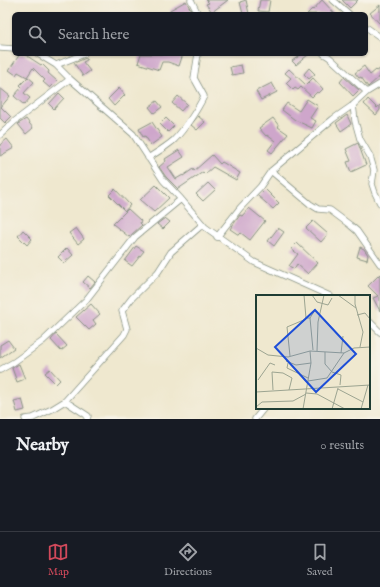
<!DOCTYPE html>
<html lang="en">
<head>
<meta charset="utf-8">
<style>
  body { margin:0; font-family:"IM FELL English",serif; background:#242831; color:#f1f3f6 }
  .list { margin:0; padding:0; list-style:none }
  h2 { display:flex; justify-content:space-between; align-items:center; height:52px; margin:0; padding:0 16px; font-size:17px }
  h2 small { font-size:13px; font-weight:400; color:#9ea1a6 }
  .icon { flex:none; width:22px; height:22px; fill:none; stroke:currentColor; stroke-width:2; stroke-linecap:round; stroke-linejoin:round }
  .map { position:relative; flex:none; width:380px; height:419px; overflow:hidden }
  .search { position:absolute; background:#171b24; box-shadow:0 1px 3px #0004; left:12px; right:12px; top:12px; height:44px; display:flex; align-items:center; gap:10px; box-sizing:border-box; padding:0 14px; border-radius:6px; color:#9ea1a6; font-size:15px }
  .sheet { height:112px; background:#171b24 }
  nav { display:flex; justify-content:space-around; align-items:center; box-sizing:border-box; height:56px; border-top:1px solid #363941; background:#171b24; font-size:11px; color:#9ea1a6 }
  nav a { display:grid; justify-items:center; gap:2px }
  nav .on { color:#d1495b }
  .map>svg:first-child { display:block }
  .building { fill:#cea6cb }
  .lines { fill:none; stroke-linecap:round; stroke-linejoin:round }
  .minor-casing { stroke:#879282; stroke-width:7 }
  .minor { stroke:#fff; stroke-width:5.5 }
  .inset-road { fill:none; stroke:#9ca491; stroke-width:1 }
  .view { fill:#1d4ed8; fill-opacity:0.15; stroke:#1d4ed8; stroke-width:2 }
  .inset-edge { fill:none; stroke:#1f3d34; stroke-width:2 }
</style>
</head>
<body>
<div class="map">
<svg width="380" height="419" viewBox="0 0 380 419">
  <rect width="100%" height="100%" fill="#f7f3e8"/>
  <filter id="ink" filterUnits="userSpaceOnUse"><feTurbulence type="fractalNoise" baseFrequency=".025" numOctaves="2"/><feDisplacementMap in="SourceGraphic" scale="8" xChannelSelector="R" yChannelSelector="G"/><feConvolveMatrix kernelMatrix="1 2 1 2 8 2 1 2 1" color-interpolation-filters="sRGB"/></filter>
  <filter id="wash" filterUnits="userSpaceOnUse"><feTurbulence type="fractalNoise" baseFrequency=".012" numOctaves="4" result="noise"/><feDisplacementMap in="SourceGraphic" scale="16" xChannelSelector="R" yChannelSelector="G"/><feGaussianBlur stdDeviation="0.9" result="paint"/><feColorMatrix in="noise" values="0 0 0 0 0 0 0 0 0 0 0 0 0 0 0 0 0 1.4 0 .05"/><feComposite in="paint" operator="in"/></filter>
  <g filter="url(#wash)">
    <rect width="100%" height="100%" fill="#efe8cf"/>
    <g id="blocks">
      <path class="building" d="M206,0h22l-16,12 -6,-8 3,-1z
        M246,0l3,14h-6l-3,-12z
        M260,0h10l-2,12 -10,-1z
        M322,0l13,14h-28l5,-5 1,1z
        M342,0h16l-8,8z
        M186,1l7,13h-5l-1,-3 -5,3h-10l-2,-4z
        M380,5v19l-10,-11z
        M20,54h4l17,11 1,-1 7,7 -1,2 9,8 -7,7 -7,-6 2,-2 -12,-12 -6,9 -9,-5 -2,3 -7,-5z
        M141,54h42l-4,12 -11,-4h-6l-3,8 -21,-7z
        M302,54h7l-13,11 -4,-4z
        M86,58l1,2 -4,2 7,9 -7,5 -9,-13z
        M241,65l2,8 -11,2 -2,-8z
        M364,66l6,9 6,-5 1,1 3,-2v7l-12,11 -7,-10 -2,1 -4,-5z
        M309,68l6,6 -6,5 -5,-5z
        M289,69l17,16 7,-7 10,11 -4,4 -2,-1 -5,5 -11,-10 -3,3 -3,-2 -2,2 -7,-7 5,-5 -6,-5z
        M28,77l6,5 -10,11 6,5 -6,7 -10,-9 8,-9 -2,-2z
        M344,77l15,13 -6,6 -13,-14z
        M272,83l5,9 -16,8 -5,-9z
        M0,88l10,8 -9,11 10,10 -6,6 -5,-5z
        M119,88l6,7 -11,11 -6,-7z
        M59,93l5,5 -10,11 -5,-5z
        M178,96l9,8 -6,7 -9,-8z
        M307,99l11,7 -8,12 6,3 -4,7 -17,-8 -13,-10 5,-7 12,8z
        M368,99l9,9 3,-3v5l-4,5 -12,-11z
        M157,101l5,6 -8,6 -5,-6z
        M347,115l4,9 -10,7 -5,-8z
        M198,116l7,6 -8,8 -6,-5z
        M166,118l8,8 -6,6 -8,-8z
        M273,118l6,8 -1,1 10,7 -16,19 -4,-3 7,-9 -8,-6 -1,1 -7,-8z
        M26,119l7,9 -7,6 -8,-10z
        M152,122l10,15 -11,8 -6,-9 -2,1 -4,-8z
        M7,139l7,9 -14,8v-11z
        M358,143l8,22 -15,7 -4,-10 4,-1 -5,-12z
        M179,150l5,7 -16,10 8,12 7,-4v1l10,-7 1,2 18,-16 8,9 2,-2 18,11 -4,7 -23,-13 -8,7 -2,-2 -25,17 -12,-12 -7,-10 7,-6 -1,-2z
        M208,183l7,7 -12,11 -7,-7z
        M156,185l13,13 -15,14 -14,-12z
        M115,189l15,16 -5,6 -16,-16z
        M265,189l14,14 -6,6 -15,-13z
        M249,208l16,13 -15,19 -9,-7 -2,2 -9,-6 10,-14 2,1z
        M128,209l13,12 -1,2 2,2 -13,12 -16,-13z
        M165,218l5,4 -7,7 -6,-5z
        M313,221l15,13 -7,8 -15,-14z
        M76,228l8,11 -6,5 -9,-11z
        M278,228l6,4 -10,14 -6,-5z
        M23,230l9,9 -5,6 -9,-9z
        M297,243l21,20 -10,11 -11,-10 -3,5 -5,-3 9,-12 -7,-5z
        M136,246l8,5 -12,15 -7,-5z
        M360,247l4,2 4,6 -1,5 -10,-3z
        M67,248l6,7 -9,8 -6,-6z
        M380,274v37l-7,-13 5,-2 -10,-10z
        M88,276l7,6 -5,6 -7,-6z
        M91,304l9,10 -7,6 3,4 -7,6 -13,-13z
        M56,334l11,12 -6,5 -10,-11z
        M8,340l6,8 -14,10v-13z
        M19,364l6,15 -8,3 -5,-14z
        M50,369l10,11 -4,4 -11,-11z
        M22,399l3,11 -8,2 -3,-11z"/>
    </g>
  </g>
  <g filter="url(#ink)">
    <use href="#blocks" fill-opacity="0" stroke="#879282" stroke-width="1"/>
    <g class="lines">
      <defs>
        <path id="minor" d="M191,0l7,14
          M333,0l16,14
          M366,27l14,10
          M0,48l14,1
          M38,54l18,11 14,14 63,55 30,46 18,19 24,28 49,35 76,34
          M324,54l5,3 38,35
          M56,65l28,-11
          M353,105l2,16 5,18 10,17 4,14 -2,14 3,9 5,10
          M0,135l15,-14 55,-42
          M148,158c8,-5 18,-11 26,-18 10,-10 24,-31 30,-44l-10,-18 4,-24
          M271,171l39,33 8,5 12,1 20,15 7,6 23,33
          M217,237l23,-29 20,-21 11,-16 62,-52 20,-14 14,-13 13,-8
          M369,321l11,11
          M0,370l14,-8 29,-21 43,-41 49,-63 46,-38
          M65,401l23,15 -1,3
          M25,419l8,-1 19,-9 13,-8 59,-66 3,-6 -5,-18 10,-13 26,-26 13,-20 31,-27
          M255,419l9,-11"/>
      </defs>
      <use href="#minor" class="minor-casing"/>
      <use href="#minor" class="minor"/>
    </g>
  </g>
  <g transform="translate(256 295)">
    <rect width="114" height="114" fill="#efe8cf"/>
    <path class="inset-road" d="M48,0l2,23h4M56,0l5,7 11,3 4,-7M82,0l18,13M99,0v9l8,28 -3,15M101,20l8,-2 5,6M0,53l12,7 20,2 22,-6 34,2 10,-5 16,-1M57,55l-3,-32 5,-8M61,56l1,-29 6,-27M69,57v12l7,8 9,3 -1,10M85,58l2,-17M34,61l-3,-29 19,-8M30,66l10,4 15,-2M32,68l-1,5 21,10M2,85l12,-17 5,2M52,86l19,-3 17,-25M82,94l25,13M17,95l-1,-18 11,1 9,5 -3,12M0,97l114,-7M50,98l11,1 28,15M0,112l6,-5 31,-1 13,-7M47,114l8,-46 -1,-12M76,114l6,-21M105,114l7,-24"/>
    <path class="view" d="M59,15l41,44 -40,38 -41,-45z"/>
    <rect width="114" height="114" class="inset-edge"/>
  </g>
</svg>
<div class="search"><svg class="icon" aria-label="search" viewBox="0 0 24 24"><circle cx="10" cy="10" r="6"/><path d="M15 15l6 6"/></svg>Search here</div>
</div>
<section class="sheet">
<h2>Nearby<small>0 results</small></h2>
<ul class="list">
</ul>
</section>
<nav>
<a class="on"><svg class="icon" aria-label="map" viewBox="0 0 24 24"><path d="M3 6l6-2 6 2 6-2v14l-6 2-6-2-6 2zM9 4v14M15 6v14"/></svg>Map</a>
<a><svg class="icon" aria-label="directions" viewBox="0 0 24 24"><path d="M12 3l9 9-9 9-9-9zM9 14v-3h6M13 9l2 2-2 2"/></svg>Directions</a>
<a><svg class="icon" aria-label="saved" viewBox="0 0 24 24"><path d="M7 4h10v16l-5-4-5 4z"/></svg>Saved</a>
</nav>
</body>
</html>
